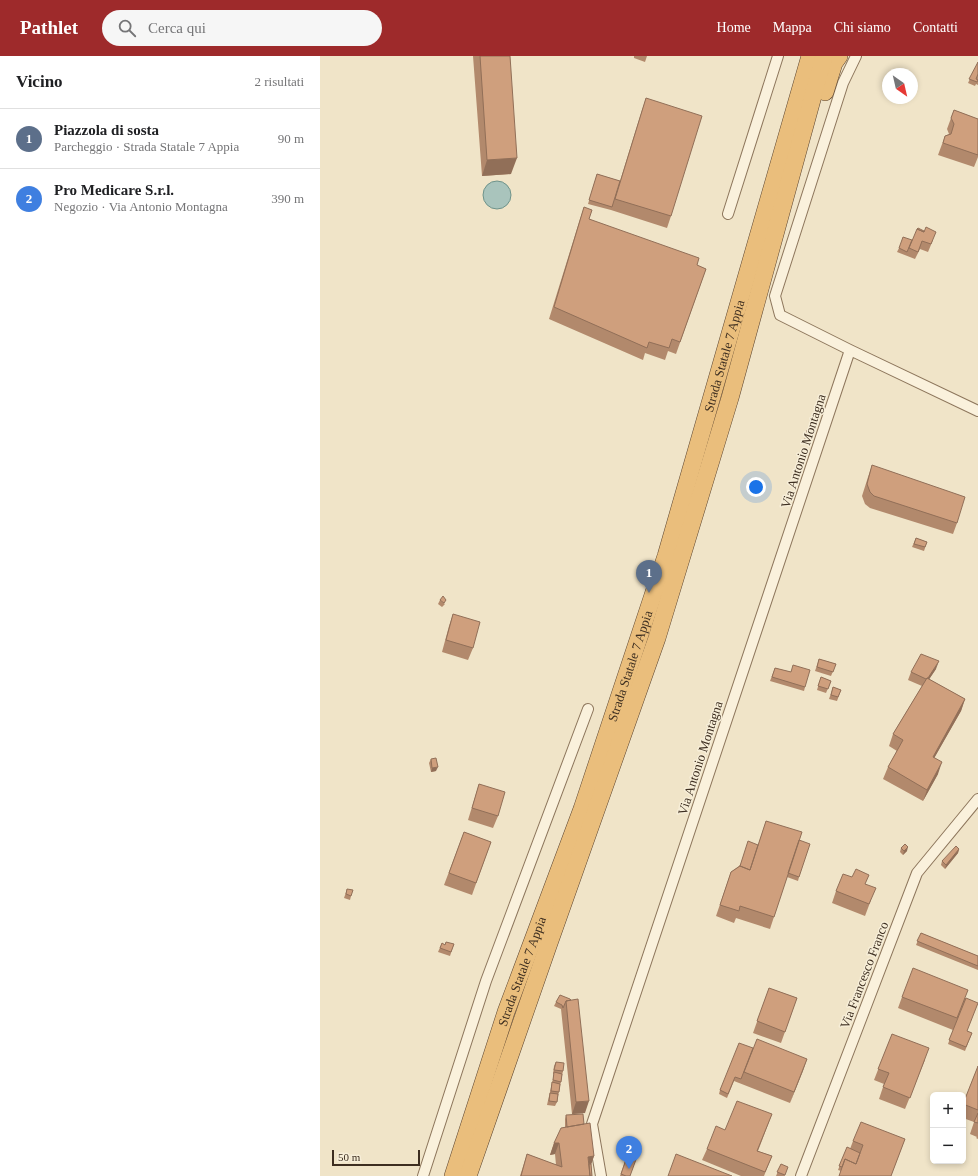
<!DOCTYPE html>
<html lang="it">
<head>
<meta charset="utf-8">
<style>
  body { margin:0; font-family:Georgia,serif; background:#f6f6f6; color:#202124 }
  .controls { position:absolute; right:12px; bottom:12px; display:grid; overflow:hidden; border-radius:6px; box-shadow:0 2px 6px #0003 }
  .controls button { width:36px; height:36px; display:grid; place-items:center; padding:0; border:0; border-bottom:1px solid #e0e0e0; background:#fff; color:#202124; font:20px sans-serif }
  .compass { position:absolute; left:562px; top:12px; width:36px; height:36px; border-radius:50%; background:#fff; box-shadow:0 2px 6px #0003; rotate:146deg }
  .scale { position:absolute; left:12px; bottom:10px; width:88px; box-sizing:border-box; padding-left:4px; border:2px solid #3d2e20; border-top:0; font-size:11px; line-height:14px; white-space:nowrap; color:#3d2e20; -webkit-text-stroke:3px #f7eed8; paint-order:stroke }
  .you { position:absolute; left:436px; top:431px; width:14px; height:14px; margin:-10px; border:3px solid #fff; border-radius:50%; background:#1a73e8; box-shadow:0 0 0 6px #1a73e833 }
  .badge { display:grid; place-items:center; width:26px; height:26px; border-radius:50%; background:#9e2a2b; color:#fff; font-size:13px; font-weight:700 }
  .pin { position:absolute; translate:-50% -33px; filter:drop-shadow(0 1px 2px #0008) }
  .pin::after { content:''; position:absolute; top:21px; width:14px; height:12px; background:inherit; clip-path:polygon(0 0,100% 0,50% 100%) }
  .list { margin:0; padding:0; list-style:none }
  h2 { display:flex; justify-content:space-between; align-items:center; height:52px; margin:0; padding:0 16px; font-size:17px }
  h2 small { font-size:13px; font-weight:400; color:#757577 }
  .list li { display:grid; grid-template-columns:26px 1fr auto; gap:12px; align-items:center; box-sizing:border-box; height:60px; padding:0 16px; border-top:1px solid #e0e0e0 }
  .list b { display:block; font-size:15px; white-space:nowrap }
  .list p { margin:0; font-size:13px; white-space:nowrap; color:#757577 }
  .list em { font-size:13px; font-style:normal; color:#757577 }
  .icon { flex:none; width:22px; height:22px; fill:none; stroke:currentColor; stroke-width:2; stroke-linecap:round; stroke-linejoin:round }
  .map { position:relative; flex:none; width:658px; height:1120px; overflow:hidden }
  header { display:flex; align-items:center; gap:24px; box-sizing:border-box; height:56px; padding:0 20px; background:#9e2a2b; color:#fff }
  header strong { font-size:19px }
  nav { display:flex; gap:22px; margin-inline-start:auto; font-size:14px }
  .search { width:280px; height:36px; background:#f6f6f6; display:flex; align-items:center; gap:10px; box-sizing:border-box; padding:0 14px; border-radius:22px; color:#757577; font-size:15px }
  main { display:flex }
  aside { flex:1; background:#fff }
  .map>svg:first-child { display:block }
  .water { fill:#a9c4bc; stroke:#6f938a }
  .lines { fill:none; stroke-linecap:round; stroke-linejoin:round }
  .minor-casing { stroke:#8d765c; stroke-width:12 }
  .trunk-casing { stroke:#5b4430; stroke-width:18 }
  .minor { stroke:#faf1dc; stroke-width:10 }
  .trunk { stroke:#eabe7c; stroke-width:17 }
  .wall { fill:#b2896c }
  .shaded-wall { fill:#916f58 }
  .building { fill:#cf9f7d; stroke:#916f58 }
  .labels { text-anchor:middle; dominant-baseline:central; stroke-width:3; stroke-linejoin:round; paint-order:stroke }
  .street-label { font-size:13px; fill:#3d2e20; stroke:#f7eed8 }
</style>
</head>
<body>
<header>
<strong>Pathlet</strong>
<div class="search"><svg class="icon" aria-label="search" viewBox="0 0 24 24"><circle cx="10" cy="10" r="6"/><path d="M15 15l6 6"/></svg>Cerca qui</div>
<nav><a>Home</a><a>Mappa</a><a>Chi siamo</a><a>Contatti</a></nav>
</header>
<main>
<aside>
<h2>Vicino<small>2 risultati</small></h2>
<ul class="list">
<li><span class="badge" style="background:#5c6f8a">1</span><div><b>Piazzola di sosta</b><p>Parcheggio · Strada Statale 7 Appia</p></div><em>90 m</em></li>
<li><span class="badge" style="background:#3f7fe0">2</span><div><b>Pro Medicare S.r.l.</b><p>Negozio · Via Antonio Montagna</p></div><em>390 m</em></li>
</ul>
</aside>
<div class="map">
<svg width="658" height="1120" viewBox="0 0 658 1120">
  <rect width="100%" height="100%" fill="#f0e4c8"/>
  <path class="water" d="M163 139a14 14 0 1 1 28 0a14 14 0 1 1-28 0Z"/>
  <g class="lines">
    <defs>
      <path id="minor" d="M536,0l-13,27 -68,213 5,19 70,35 128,61
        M408,158l50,-158
        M103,1120l63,-195 102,-272
        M281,1120l-9,-52 258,-774
        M481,1120l116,-303 61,-74"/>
      <g id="trunk">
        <path d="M505,36l9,-29 5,-7"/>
        <path id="s1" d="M133,1120l53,-164 76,-203 84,-253 144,-500"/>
        <path d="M148,1120l80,-230 109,-308 73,-240 94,-342"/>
      </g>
    </defs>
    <use href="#minor" class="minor-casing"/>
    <use href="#trunk" class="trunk-casing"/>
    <use href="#minor" class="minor"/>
    <use href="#trunk" class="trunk"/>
  </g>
  <path class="wall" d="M153,0h37l1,118 -29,2z
    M314,0h13l-2,6 -11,-4z
    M658,6v23l-2,-1 -1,2 -7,-3z
    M326,42l25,118 -4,12 -56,-18 -23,-6 9,-30 23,7 22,-71z
    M634,54l24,9v38l-4,10 -36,-12 7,-19 4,-2 -2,-5z
    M264,151l5,12 108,46 9,4 -30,85 -8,-3 -3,9 -20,-7 -2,7 -94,-41 31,-100z
    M592,184h21l-5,12 -8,-3 -5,10 -18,-7 2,-4z
    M487,374l4,1 -4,11 -3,-2z
    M552,409l85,58 -4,11 -83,-26 -5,-4 -3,-8 6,-19z
    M596,482l11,4 -3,9 -12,-4z
    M120,544l5,4 -3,3 -4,-3z
    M133,558l20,34 -5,12 -26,-8 7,-26z
    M499,603l17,5 -5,12 -16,-5z
    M455,612l16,4 14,15 -1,4 -34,-10z
    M616,613l-7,10 36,20 -4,12 -27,47 4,16 -15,27 -40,-22 5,-12 9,-16 -8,-5 4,-12 29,-48 -14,-6 3,-8z
    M501,621l10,4 -5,12 -9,-3z
    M513,631l8,3 -4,11 -8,-2z
    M111,703l5,12 -5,1 -2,-9z
    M159,728l19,32 -5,12 -25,-8z
    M446,765l33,19v37l-1,4 -11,-4 -17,52 -34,-11 -2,5 -18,-7 15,-44 8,-6 19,-21z
    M144,776l27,10 -19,53 -28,-10z
    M581,792l6,3 -4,4 -3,-3z
    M639,793l-1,4 -13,16 -4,-4 1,-4z
    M546,828l5,16 -6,16 -33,-13 4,-12z
    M27,833l4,7 -1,4 -6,-2z
    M601,877l57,23v14l-62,-25z
    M122,887l3,2 9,-1 -4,12 -12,-4z
    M449,932l28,10 -16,45 -28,-10z
    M582,941l64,1 1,33 5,2 -7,18 -17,-7 5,-14 -55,-22z
    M250,943l15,114 -13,1 -11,-105 -7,-3 2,-4z
    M572,978l33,26 -20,49 -26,-10 5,-15 -10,-4z
    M433,992l54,11 -17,44 -56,-22 -7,17 -8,-4 1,-4z
    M236,1006l7,9 -6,31 -2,4 -8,-1 7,-31h-1l1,-8z
    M658,1010v73l-2,-1 1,-1 -7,-3 4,-12 -11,-4v-14z
    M452,1058l-14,37 14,5 -8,20h-23l-39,-16 5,-11 18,-19z
    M246,1059l18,9 10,32 -3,8 1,12h-72l7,-22 29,11 -1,-11 -5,1 4,-12 11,-16v-8z
    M585,1083l-14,37h-52l2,-5 -3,-1 9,-23 3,2 3,-8z
    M308,1091l6,5 -4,24h-10l6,-18 -2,-1z
    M461,1108l4,12h-9z"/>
  <path class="shaded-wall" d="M197,102l-6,16 -29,2 5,-16z
    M619,605l-3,8 -12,18 3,-8z
    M645,643l-4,12 -33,58 5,-12z
    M622,706l-4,12 -15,27 4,-11z
    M118,711l-2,4 -5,1 1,-4z
    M588,791l-1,4 -4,4 1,-4z
    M639,793l-1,4 -13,16 1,-4z
    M487,1003l-4,12 -13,32 4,-11z
    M269,1045l-4,12 -13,1 4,-12z
    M234,1087h5l-4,11 -5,1z
    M274,1100l-4,12 -2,-11z"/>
  <path class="building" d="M160,0h30l7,102 -30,2z
    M658,6v12l-2,5 2,1 -1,2 -8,-3z
    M326,42l56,18 -31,100 -56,-17z
    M634,54l24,9v36l-35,-12 2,-7 6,-2 3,-10 -3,-6z
    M277,118l23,7 -8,26 -23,-7z
    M264,151l8,3 -3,9 110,39 -2,7 9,4 -26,73 -8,-3 -3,9 -20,-6 -2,6 -93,-41z
    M606,171l10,5 -5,12 -9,-3 -4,11 -9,-4 8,-19 7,3z
    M598,172l6,3v1l-7,-3z
    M583,181l9,3 -5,12 -8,-4z
    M487,374l4,1 -2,7 -4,-2z
    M552,409l93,32 -8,26 -83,-27 -4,-4 -3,-8z
    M596,482l11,4 -2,5 -11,-3z
    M123,540l3,4 -2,3 -4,-3z
    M133,558l27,8 -7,26 -27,-8z
    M601,598l18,7 -11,17h-1l-1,1 -15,-7z
    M499,603l17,5 -3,8 -16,-5z
    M473,609l17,5 -5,17 -33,-10 3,-9 16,4z
    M501,621l10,4 -3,8 -10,-3z
    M607,622l38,21 -32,58 9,5 -15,28 -39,-23 15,-27 -10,-6z
    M513,631l8,3 -3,7 -7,-2z
    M116,702l2,9 -6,1 -1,-9z
    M159,728l26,8 -7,24 -26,-8z
    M446,765l36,11 -28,85 -34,-11 -1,5 -19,-6 11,-33 9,-6 10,4z
    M144,776l27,10 -15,41 -27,-10z
    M479,784l11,4 -11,33 -11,-4z
    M428,785l10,4 -8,25 -10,-4z
    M585,788l3,3 -4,4 -3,-3z
    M636,790l3,3 -13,16 -4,-4z
    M536,813l13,6 -4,9 11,4 -7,16 -33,-13 7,-17 9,3z
    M27,833l6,1 -2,6 -5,-2z
    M601,877l57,23v10l-61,-25z
    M126,886l8,2 -3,8 -11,-4 2,-5 3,2z
    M593,912l55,22 -11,28 -55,-21z
    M449,932l28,10 -12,34 -28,-11z
    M240,939l10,4 1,1 -5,1 -3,7 -1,-3 -6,-3z
    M646,942l12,5 -11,28 5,2 -6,14 -17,-7z
    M258,943l11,102 -13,1 -10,-101z
    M572,978l37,14 -19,50 -27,-11 6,-14 -11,-4z
    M437,983l50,20 -13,33 -50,-20z
    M419,987l14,5 -12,31 -6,-2 -7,17 -8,-4z
    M236,1006l8,1 -1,8 -9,-1z
    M658,1010v44l-15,-6z
    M234,1016l8,2 -1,8 -8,-2z
    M232,1026l8,2 -1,8 -8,-1z
    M230,1037l8,1 -1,8 -8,-1z
    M417,1045l35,13 -15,37 15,5 -7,16 -58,-23 9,-23 9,4z
    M658,1057v10l-4,-1z
    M263,1058l1,10 -17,3 -1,-12z
    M541,1066l44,17 -14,37h-52l6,-17 11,5 7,-19 -10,-4z
    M270,1067l4,33 -6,1 2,19h-69l6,-22 35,13 -3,-24h-5l7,-15z
    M308,1091l7,3 -1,2 4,2 -8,22h-4l-5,-2 7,-20 -2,-1z
    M527,1091l13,6 -4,11 -11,-5 -3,8 -3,-1z
    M356,1098l56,22h-64z
    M269,1108h2l1,12h-2z
    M461,1108l7,3 -3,8 -8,-3z"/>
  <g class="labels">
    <g class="street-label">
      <text stroke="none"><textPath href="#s1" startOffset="864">Strada Statale 7 Appia</textPath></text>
      <text transform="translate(483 395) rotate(-72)">Via Antonio Montagna</text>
      <text stroke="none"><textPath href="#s1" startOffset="540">Strada Statale 7 Appia</textPath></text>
      <text transform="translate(380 702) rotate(-72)">Via Antonio Montagna</text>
      <text stroke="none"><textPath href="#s1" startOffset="216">Strada Statale 7 Appia</textPath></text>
      <text transform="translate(544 919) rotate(-69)">Via Francesco Franco</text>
    </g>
  </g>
</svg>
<div class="controls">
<button>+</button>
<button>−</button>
</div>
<svg class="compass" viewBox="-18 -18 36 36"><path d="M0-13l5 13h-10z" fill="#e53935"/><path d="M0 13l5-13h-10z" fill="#757577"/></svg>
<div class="scale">50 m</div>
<div class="you"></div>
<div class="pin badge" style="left:329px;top:537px;background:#5c6f8a">1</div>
<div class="pin badge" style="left:309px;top:1113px;background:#3f7fe0">2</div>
</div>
</main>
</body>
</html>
